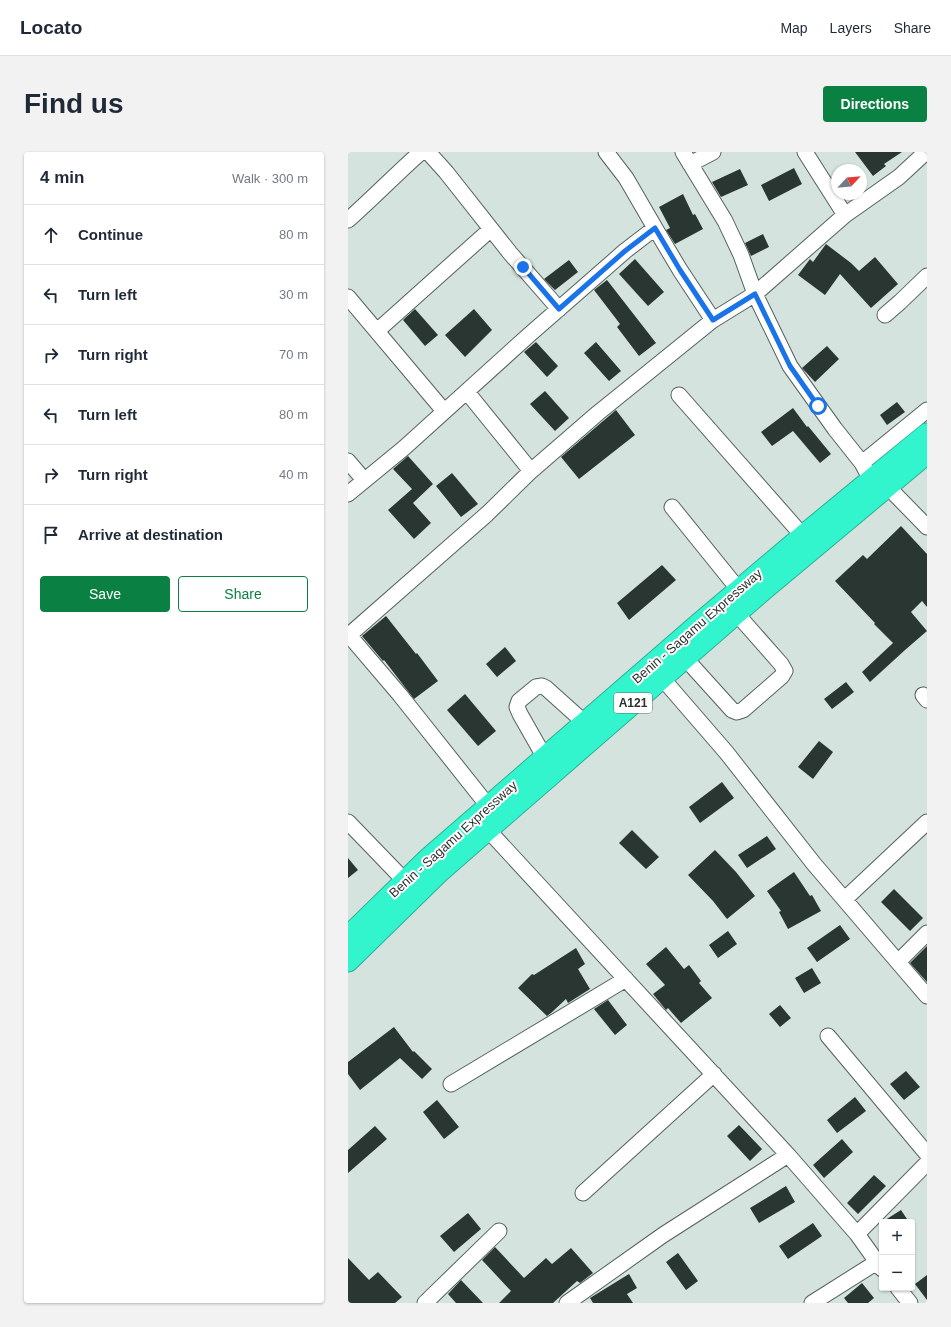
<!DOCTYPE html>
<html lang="en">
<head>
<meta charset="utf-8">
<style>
  body { margin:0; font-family:Arial,sans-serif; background:#f2f2f3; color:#1f2937 }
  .controls { position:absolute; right:12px; bottom:12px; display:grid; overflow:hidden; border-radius:4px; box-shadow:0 1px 3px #0004 }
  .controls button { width:36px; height:36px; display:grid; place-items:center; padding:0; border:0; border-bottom:1px solid #e0e1e3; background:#fff; color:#1f2937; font:20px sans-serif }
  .compass { position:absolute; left:483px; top:12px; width:36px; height:36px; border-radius:50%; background:#fff; box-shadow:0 1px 3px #0004; rotate:64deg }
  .stop { position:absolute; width:12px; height:12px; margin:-9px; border:3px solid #1a73e8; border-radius:50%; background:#fff }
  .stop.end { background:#1a73e8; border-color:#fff; box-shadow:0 1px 4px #0008 }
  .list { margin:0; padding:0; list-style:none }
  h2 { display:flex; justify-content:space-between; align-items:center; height:52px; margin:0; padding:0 16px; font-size:17px }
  h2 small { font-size:13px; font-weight:400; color:#747a83 }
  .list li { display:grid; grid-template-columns:26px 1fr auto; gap:12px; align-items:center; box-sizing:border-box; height:60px; padding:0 16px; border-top:1px solid #e0e1e3 }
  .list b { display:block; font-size:15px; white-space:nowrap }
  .list em { font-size:13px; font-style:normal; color:#747a83 }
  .actions { display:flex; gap:8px; padding:12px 16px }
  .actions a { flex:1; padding:9px 0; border:1px solid #0b8043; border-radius:4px; text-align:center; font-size:14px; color:#0b8043 }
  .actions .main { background:#0b8043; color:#fff }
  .icon { flex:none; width:22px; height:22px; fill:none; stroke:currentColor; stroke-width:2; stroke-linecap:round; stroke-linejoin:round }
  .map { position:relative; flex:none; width:579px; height:1151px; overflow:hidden; border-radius:4px }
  header { display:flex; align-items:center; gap:24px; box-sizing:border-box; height:56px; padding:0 20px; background:#fff; border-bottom:1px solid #e0e1e3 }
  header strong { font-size:19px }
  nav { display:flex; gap:22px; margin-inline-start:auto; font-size:14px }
  .intro { display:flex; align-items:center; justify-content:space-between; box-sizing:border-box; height:96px; padding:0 24px }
  h1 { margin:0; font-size:28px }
  .button { padding:10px 18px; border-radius:4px; background:#0b8043; color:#fff; font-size:14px; font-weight:700 }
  main { display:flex; gap:24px; padding:0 24px }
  aside { flex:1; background:#fff; border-radius:4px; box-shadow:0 1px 3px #0004 }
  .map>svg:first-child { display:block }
  .building { fill:#2a3632 }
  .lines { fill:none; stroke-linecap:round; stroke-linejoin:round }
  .minor-casing { stroke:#54615d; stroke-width:17 }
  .highway-casing { stroke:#30b096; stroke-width:23 }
  .minor { stroke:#fff; stroke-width:15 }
  .highway { stroke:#32f4cd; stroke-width:21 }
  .route { stroke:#1a73e8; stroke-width:5 }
  .labels { text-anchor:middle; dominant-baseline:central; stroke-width:4; stroke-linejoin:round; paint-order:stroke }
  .shield { fill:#fff; stroke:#6b6f6d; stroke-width:1 }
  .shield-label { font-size:12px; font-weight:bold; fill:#2b312f }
  .street-label { font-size:13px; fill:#2b312f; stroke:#fff }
</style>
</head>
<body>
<header>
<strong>Locato</strong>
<nav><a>Map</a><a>Layers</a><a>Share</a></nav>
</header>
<div class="intro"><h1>Find us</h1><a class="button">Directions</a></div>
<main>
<aside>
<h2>4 min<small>Walk · 300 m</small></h2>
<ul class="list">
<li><svg class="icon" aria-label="ahead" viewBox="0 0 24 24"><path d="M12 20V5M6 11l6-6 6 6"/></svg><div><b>Continue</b></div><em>80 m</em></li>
<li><svg class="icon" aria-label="left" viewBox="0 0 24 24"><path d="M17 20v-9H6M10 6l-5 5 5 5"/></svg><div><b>Turn left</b></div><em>30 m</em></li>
<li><svg class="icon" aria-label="right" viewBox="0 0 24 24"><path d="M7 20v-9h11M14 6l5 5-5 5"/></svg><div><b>Turn right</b></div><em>70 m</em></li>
<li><svg class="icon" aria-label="left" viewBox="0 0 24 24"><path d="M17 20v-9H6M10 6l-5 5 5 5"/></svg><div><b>Turn left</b></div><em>80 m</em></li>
<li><svg class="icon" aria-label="right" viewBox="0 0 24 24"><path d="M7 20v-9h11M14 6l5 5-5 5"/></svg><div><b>Turn right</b></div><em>40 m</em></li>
<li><svg class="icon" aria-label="arrive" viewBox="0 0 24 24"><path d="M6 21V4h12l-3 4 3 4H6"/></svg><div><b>Arrive at destination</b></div></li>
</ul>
<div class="actions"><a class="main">Save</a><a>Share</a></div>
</aside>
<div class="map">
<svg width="579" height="1151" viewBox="0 0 579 1151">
  <rect width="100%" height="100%" fill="#d4e3de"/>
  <path class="building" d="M507,0h47l-18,12 2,2 -13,10z
    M446,16l8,16 -33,17 -8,-16z
    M392,17l8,16 -27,12 -9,-15z
    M335,42l10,21 2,-1 8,15 -28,15 -9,-14 4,-2 -11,-21z
    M415,82l6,13 -18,9 -6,-13z
    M478,92l25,19 8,8 16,-14 23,27 -27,24 -31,-34 -15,21 -27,-20 12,-16 3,3z
    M287,107l29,33 -16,14 -29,-32z
    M221,108l9,12 -23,18 -11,-11z
    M259,128l49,63 -17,13 -22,-29 3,-3 -26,-34z
    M67,157l23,26 -13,11 -22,-26z
    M126,157l18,21 -27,27 -20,-22z
    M188,190l22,24 -11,11 -23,-25z
    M248,190l25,29 -12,10 -25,-28z
    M479,194l12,13 -24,23 -13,-14z
    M197,239l24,27 -14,13 -25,-27z
    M549,250l8,10 -18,13 -7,-10z
    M445,256l14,19 1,-1 23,28 -11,9 -27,-32 -21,15 -11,-14z
    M268,258l19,25 -56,44 -18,-22z
    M60,304l25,28 -20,19 18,20 -17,16 -26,-29 24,-21 -19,-20z
    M104,321l26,31 -17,13 -25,-31z
    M553,374l26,28v53l-5,-6 -11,11 16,19 -22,19 -35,32 -8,-10 31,-29 -19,-19 1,-1 -40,-42 28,-26 4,4z
    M314,413l14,15 -47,40 -12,-17z
    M38,464l30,38 1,-1 21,28 -24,18 -30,-39 -1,1 -21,-25z
    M157,495l11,14 -19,16 -11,-13z
    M498,530l8,10 -22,17 -8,-10z
    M117,542l31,37 -18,15 -31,-36z
    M471,589l14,11 -20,27 -15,-12z
    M374,630l12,16 -34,25 -11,-16z
    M284,678l27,27 -13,12 -27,-26z
    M419,684l9,13 -29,19 -9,-13z
    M367,698l21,22 19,24 -28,23 -14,-18 -25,-26z
    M0,706l10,12 -10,8z
    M446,720l16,24 2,-1 9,16 -33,18 -9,-17 2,-1 -14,-20z
    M546,737l29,29 -13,13 -29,-29z
    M492,773l10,14 -33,23 -10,-14z
    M380,779l9,13 -19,14 -9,-13z
    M579,794v36l-17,-19z
    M318,795l18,22 5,-4 12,16 -2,2 13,15 -31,25 -13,-15 -2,2 -13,-16 12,-9 -19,-21z
    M228,796l9,16 -7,5 12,20 -22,14 -2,-4 -15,14 -4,3 -29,-28 14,-14 2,1z
    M464,816l9,15 -17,10 -9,-15z
    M260,848l19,25 -12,10 -21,-26z
    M432,853l11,13 -11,9 -11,-13z
    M46,875l19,25 1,-1 18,18 -10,10 -22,-21 -40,32 -12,-16v-12z
    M558,919l14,16 -16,13 -14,-16z
    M507,945l11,14 -29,22 -10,-13z
    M89,948l22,27 -15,12 -21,-27z
    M391,973l23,24 -12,12 -23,-25z
    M27,974l12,13 -39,34v-23z
    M494,987l11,13 -29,26 -11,-13z
    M526,1023l12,11 -28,28 -11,-11z
    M438,1034l9,16 -36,21 -9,-15z
    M553,1058l8,12h-28h1z
    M120,1061l13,16 -27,23 -14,-16z
    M465,1071l9,13 -34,23 -9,-13z
    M147,1095l29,31 22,-20 6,6 19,-16 22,25 -13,10 -3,-2 -24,22h-54l12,-12 -29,-31z
    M330,1101l20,28 -12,9 -20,-28z
    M0,1106l21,22 9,-8 24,25 -7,6h-47z
    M281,1122l8,14 -10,6 6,9h-40l-3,-5z
    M579,1123v25l-12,-16z
    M113,1128l22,23h-27l-8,-9z
    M514,1131l12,15 -6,5h-20l-4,-5z"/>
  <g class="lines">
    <defs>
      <path id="minor" d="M80,0l18,20 64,81 49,56
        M258,0l20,26 29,50
        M335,0l42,69 16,34 14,39 35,72 45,63 27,34 9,17
        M457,0l40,63
        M342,12l23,-12
        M0,68c25,-22 48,-46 73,-68
        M0,145l96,114
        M537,163l15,-13 27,-26
        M29,179l114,-102
        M119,240l64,79
        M331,243l124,141
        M0,309l16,19
        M514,311l65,-53
        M539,334l40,41
        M0,342l56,-46 125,-113 96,-84 30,-23 25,42 33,50
        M324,355l67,83
        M0,482l52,61 89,112
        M1,483l138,-121 44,-43 67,-58 115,-93 42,-26 90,-79 54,-38 27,-25
        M337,506l47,52 5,2 6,-2 39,-34 3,-5 -4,-7 -45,-51
        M314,526l64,74 88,112 113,132
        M575,543l4,5
        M197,606l-25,-44 -3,-7 2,-6 17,-14 6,-1 4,2 39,35
        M0,670l57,59
        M140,678l300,325 69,79 25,35
        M497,747l82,-77
        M550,810l29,-29
        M480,884l99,118
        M103,932l175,-105
        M235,1041l131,-119
        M509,1082l70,-71
        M550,1136l12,15
        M77,1151l74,-72
        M219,1151l96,-68 125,-80
        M464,1151l65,-41"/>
      <path id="highway" d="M0,785l80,-78 271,-235 104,-88 124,-102
        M0,809l92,-90 324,-282 163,-136"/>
    </defs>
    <use href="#minor" class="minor-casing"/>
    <use href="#highway" class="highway-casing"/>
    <use href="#minor" class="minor"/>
    <use href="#highway" class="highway"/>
  </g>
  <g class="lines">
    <path class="route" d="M175,115l36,42 66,-58 30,-23 25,42 33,50 42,-26 35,72 28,40"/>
  </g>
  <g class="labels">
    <rect class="shield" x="266" y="541" width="38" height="20" rx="3"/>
    <g class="shield-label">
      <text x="285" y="551">A121</text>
    </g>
    <g class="street-label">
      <text transform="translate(349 474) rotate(-41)">Benin - Sagamu Expressway</text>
      <text transform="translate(105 687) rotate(-42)">Benin - Sagamu Expressway</text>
    </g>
  </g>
</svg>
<div class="controls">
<button>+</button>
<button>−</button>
</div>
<svg class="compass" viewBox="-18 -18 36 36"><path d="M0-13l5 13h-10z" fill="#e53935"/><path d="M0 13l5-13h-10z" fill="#747a83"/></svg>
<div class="stop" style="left:470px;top:254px"></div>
<div class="stop end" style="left:175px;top:115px"></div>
</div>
</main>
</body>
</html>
